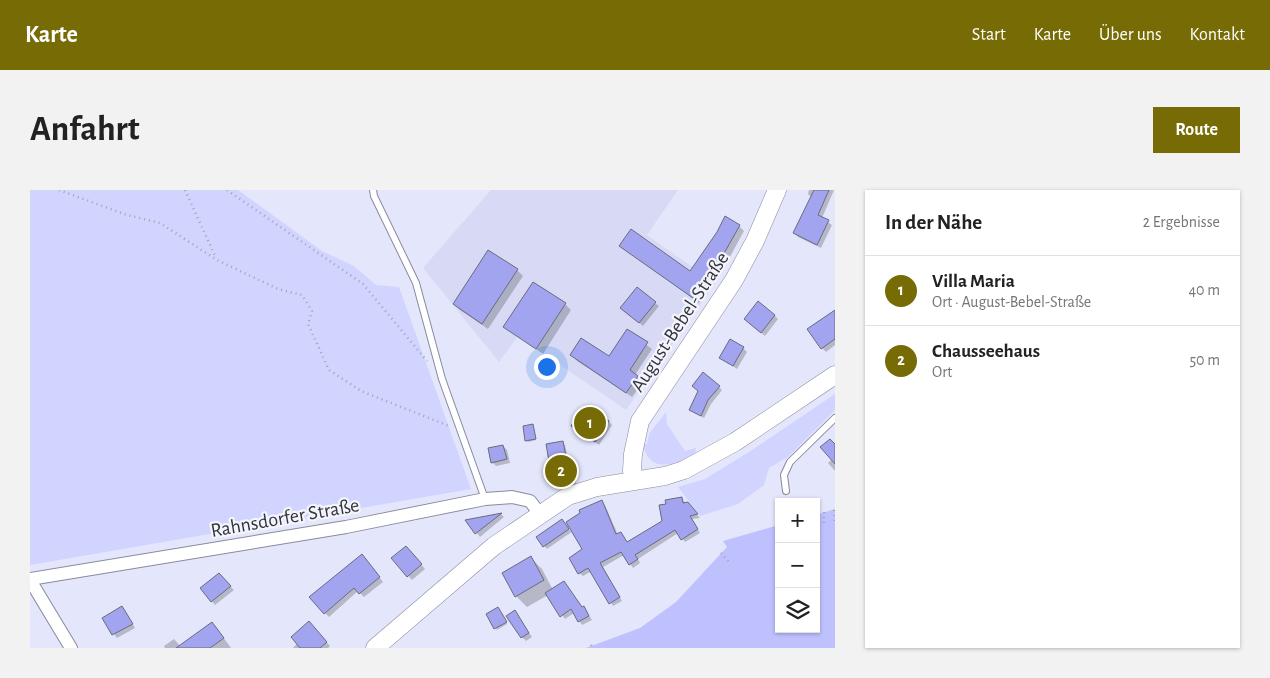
<!DOCTYPE html>
<html lang="de">
<head>
<meta charset="utf-8">
<style>
  body { margin:0; font-family:"Alegreya Sans",sans-serif; background:#f2f2f2; color:#222 }
  .controls { position:absolute; right:15px; bottom:15px; display:grid; overflow:hidden; border-radius:0px; box-shadow:0 1px 4px #0004 }
  .controls button { width:45px; height:45px; display:grid; place-items:center; padding:0; border:0; border-bottom:1px solid #e0e0e0; background:#fff; color:#222; font:25px sans-serif }
  .you { position:absolute; left:516px; top:176px; width:18px; height:18px; margin:-12px; border:4px solid #fff; border-radius:50%; background:#1a73e8; box-shadow:0 0 0 8px #1a73e833 }
  .badge { display:grid; place-items:center; width:32px; height:32px; border-radius:50%; background:#766b04; color:#fff; font-size:16px; font-weight:700 }
  .pin { position:absolute; translate:-50% -50%; border:2px solid #fff; box-shadow:0 1px 5px #0006 }
  .list { margin:0; padding:0; list-style:none }
  h2 { display:flex; justify-content:space-between; align-items:center; height:65px; margin:0; padding:0 20px; font-size:21px }
  h2 small { font-size:16px; font-weight:400; color:#767676 }
  .list li { display:grid; grid-template-columns:32px 1fr auto; gap:15px; align-items:center; box-sizing:border-box; height:70px; padding:0 20px; border-top:1px solid #e0e0e0 }
  .list b { display:block; font-size:19px; white-space:nowrap }
  .list p { margin:0; font-size:16px; white-space:nowrap; color:#767676 }
  .list em { font-size:16px; font-style:normal; color:#767676 }
  .icon { flex:none; width:28px; height:28px; fill:none; stroke:currentColor; stroke-width:2; stroke-linecap:round; stroke-linejoin:round }
  .map { position:relative; flex:none; width:805px; height:458px; overflow:hidden; border-radius:0px }
  header { display:flex; align-items:center; gap:30px; box-sizing:border-box; height:70px; padding:0 25px; background:#766b04; color:#fff }
  header strong { font-size:24px }
  nav { display:flex; gap:28px; margin-inline-start:auto; font-size:18px }
  .intro { display:flex; align-items:center; justify-content:space-between; box-sizing:border-box; height:120px; padding:0 30px }
  h1 { margin:0; font-size:35px }
  .button { padding:12px 22px; border-radius:0px; background:#766b04; color:#fff; font-size:18px; font-weight:700 }
  main { display:flex; gap:30px; padding:0 30px }
  aside { flex:1; background:#fff; border-radius:0px; box-shadow:0 1px 4px #0004 }
  .map>svg:first-child { display:block }
  .built { fill:#d8daf5 }
  .green { fill:#d1d4ff }
  .water { fill:#bec1fe }
  .shadow { fill:#0003 }
  .building { fill:#a2a4ef; stroke:#6a6b7d }
  .lines { fill:none; stroke-linecap:round; stroke-linejoin:round }
  .lane-casing { stroke:#898a9d; stroke-width:8 }
  .street-casing { stroke:#898a9d; stroke-width:14 }
  .secondary-casing { stroke:#898a9d; stroke-width:19 }
  .path { stroke:#a2a3b3; stroke-width:2.5; stroke-dasharray:1 4; stroke-linecap:butt }
  .lane { stroke:#fff; stroke-width:6 }
  .street { stroke:#fff; stroke-width:12 }
  .secondary { stroke:#fff; stroke-width:18 }
  .labels { text-anchor:middle; dominant-baseline:central; stroke-width:4.5; stroke-linejoin:round; paint-order:stroke }
  .street-label { font-size:20px; fill:#32333b; stroke:#f4f4fd }
</style>
</head>
<body>
<header>
<strong>Karte</strong>
<nav><a>Start</a><a>Karte</a><a>Über uns</a><a>Kontakt</a></nav>
</header>
<div class="intro"><h1>Anfahrt</h1><a class="button">Route</a></div>
<main>
<div class="map">
<svg width="805" height="458" viewBox="0 0 805 458">
  <rect width="100%" height="100%" fill="#e4e6fb"/>
  <path class="built" d="M461,0h187l-31,45 68,48 -89,127 -108,-74 -19,26 -76,-94z"/>
  <path class="green" d="M0,0h208l84,61 32,15 22,19 23,2 72,202 -441,76z
    M805,204v16l-47,47 -19,11 -5,17 -26,19 -38,12 -22,-29 27,-8 47,-29z
    M636,222l1,12 18,27 11,-3 -1,7c-22,10 -46,19 -52,-11h4l2,-10z"/>
  <path class="water" d="M805,319v139h-249l54,-20 36,-26 51,-55 -4,-6 56,-16v104h37v-114z"/>
  <path class="shadow" d="M779,0h25l-12,28 10,7 -11,23 -23,-11 -3,-4 17,-35 -4,-4z
    M709,36l5,5 -13,24 -32,48 -78,-57 69,26z
    M487,80l6,6 -35,53 -28,-19 -6,-6z
    M504,93l31,21 6,6 -28,44 -32,-22 -6,-5z
    M625,113l4,3 -16,20 -17,-14z
    M744,125l4,4 -13,17 -16,-13z
    M805,127v28l-9,7 -4,-4z
    M597,140l25,19 -17,26 8,7 -11,15 -55,-36 -5,-6 37,3z
    M713,158l4,4 -10,17 -16,-11z
    M689,197l3,3 -11,14 -7,14 -14,-8z
    M561,226l17,5 4,4 -13,20 -27,-19z
    M503,235l3,15 -8,2 -2,-2z
    M532,252l3,3 4,18 4,3 3,18 -8,2v3l-11,-1 -3,-4z
    M805,255v26l-7,-8 4,-4z
    M473,256l4,4 3,13 -14,3 -4,-4z
    M651,308l19,20 -8,1 8,14 -15,9 -7,-9 -40,26 2,4 -7,5 -9,-13 -21,12 19,34 -9,5 -21,-35 -9,5 -4,-3 5,-23 -11,-19 -26,18 -10,-12 28,-13 6,8 30,-30 4,3 13,30 3,-2 7,10 35,-21 5,-17z
    M471,324l3,3 -24,20 -13,-17z
    M380,361l15,18 -13,11 -19,-21z
    M501,368l11,11 11,21 29,18 2,-1 8,13 -10,5 -8,-12 -9,6 -17,-24 -21,12 -11,-11z
    M336,370l17,22 -19,15 -6,-6 -29,26 -4,-4z
    M189,385l15,15 -19,15 -13,-16z
    M469,420l8,14 -10,6 -10,-15z
    M95,422l10,16 -18,10 -14,-19z
    M485,422l17,25 -6,4 -4,-4z
    M186,437l15,21h-25z
    M283,437l17,19 -2,2h-35z
    M144,449l8,9h-17l-1,-2z"/>
  <path class="building" d="M784,0h15l-11,25 11,5 -12,25 -24,-12z
    M695,26l15,9 -14,25 -33,48 -74,-52 12,-17 59,42 27,-39z
    M458,60l30,19 -36,55 -29,-20z
    M503,92l33,21 -30,46 -33,-22z
    M607,97l19,15 -17,21 -19,-15z
    M728,111l17,14 -14,18 -17,-14z
    M805,120v29l-14,10 -14,-20z
    M597,139l21,13 -18,28 8,6 -12,17 -56,-38 11,-17 28,18z
    M700,149l14,8 -11,19 -14,-8z
    M673,182l17,14 -12,14 -7,16 -12,-6 9,-19 -6,-5z
    M552,218l9,6 3,-4 15,11 -14,21 -24,-16z
    M503,234l3,15 -11,2 -2,-15z
    M800,249l5,5v20l-15,-17z
    M533,251l4,21 3,-1 3,20 -8,2v3l-12,-1 -7,-41z
    M473,255l4,14 -16,4 -3,-15z
    M652,307l1,6 5,-1 10,12 -8,2 8,13 -17,11 -6,-10 -40,25 3,4 -9,6 -8,-13 -21,11 20,34 -11,7 -21,-36 -10,6 -9,-16 13,-9 -16,-27 14,-9 -1,-3 23,-10 14,34 5,-2 6,10 35,-21 -3,-16 7,-1 -1,-4z
    M472,323l-27,21 -10,-14z
    M532,329l7,10 -26,18 -7,-10z
    M376,356l16,18 -15,13 -16,-19z
    M332,364l18,23 -21,17 -5,-6 -30,26 -15,-17z
    M501,366l13,24 -29,17 -13,-24z
    M189,383l12,13 -20,16 -11,-14z
    M534,391l18,26 2,-1 5,10 -11,6 -7,-13 -11,8 -15,-24z
    M92,416l11,18 -21,11 -10,-17z
    M468,417l9,15 -13,7 -8,-15z
    M485,420l14,23 -8,5 -15,-22z
    M279,431l18,21 -7,6h-20l-9,-11z
    M182,432l12,16 -14,10h-34z"/>
  <g class="lines">
    <defs>
      <path id="lane" d="M343,0l1,6 42,87 26,96 43,120
        M756,301l-2,-16 6,-13 45,-44"/>
      <path id="street" d="M0,389l316,-52 139,-28 27,-2 18,4 10,13
        M0,390l41,68"/>
      <path id="secondary" d="M603,290l-1,-10 1,-16 7,-33 94,-141 21,-39 22,-51
        M345,458l119,-102 74,-50 29,-9 68,-11 19,-6 51,-28 100,-67"/>
    </defs>
    <use href="#lane" class="lane-casing"/>
    <use href="#street" class="street-casing"/>
    <use href="#secondary" class="secondary-casing"/>
    <path class="path" d="M29,0l68,25 33,8 57,37 61,29 24,6 10,16 -4,13 21,46 32,21 88,35
      M155,0l31,68
      M197,0l136,94 64,77
      M804,320l1,13
      M794,322v14
      M691,363l9,10
      M561,455l2,3"/>
    <use href="#lane" class="lane"/>
    <use href="#street" class="street"/>
    <use href="#secondary" class="secondary"/>
  </g>
  <g class="labels">
    <g class="street-label">
      <text transform="translate(650 132) rotate(-57)">August-Bebel-Straße</text>
      <text transform="translate(255 328) rotate(-10)">Rahnsdorfer Straße</text>
    </g>
  </g>
</svg>
<div class="controls">
<button>+</button>
<button>−</button>
<button><svg class="icon" aria-label="layers" viewBox="0 0 24 24"><path d="M12 4l9 5-9 5-9-5zM3 14l9 5 9-5"/></svg></button>
</div>
<div class="you"></div>
<div class="pin badge" style="left:560px;top:233px">1</div>
<div class="pin badge" style="left:531px;top:281px">2</div>
</div>
<aside>
<h2>In der Nähe<small>2 Ergebnisse</small></h2>
<ul class="list">
<li><span class="badge">1</span><div><b>Villa Maria</b><p>Ort · August-Bebel-Straße</p></div><em>40 m</em></li>
<li><span class="badge">2</span><div><b>Chausseehaus</b><p>Ort</p></div><em>50 m</em></li>
</ul>
</aside>
</main>
</body>
</html>
